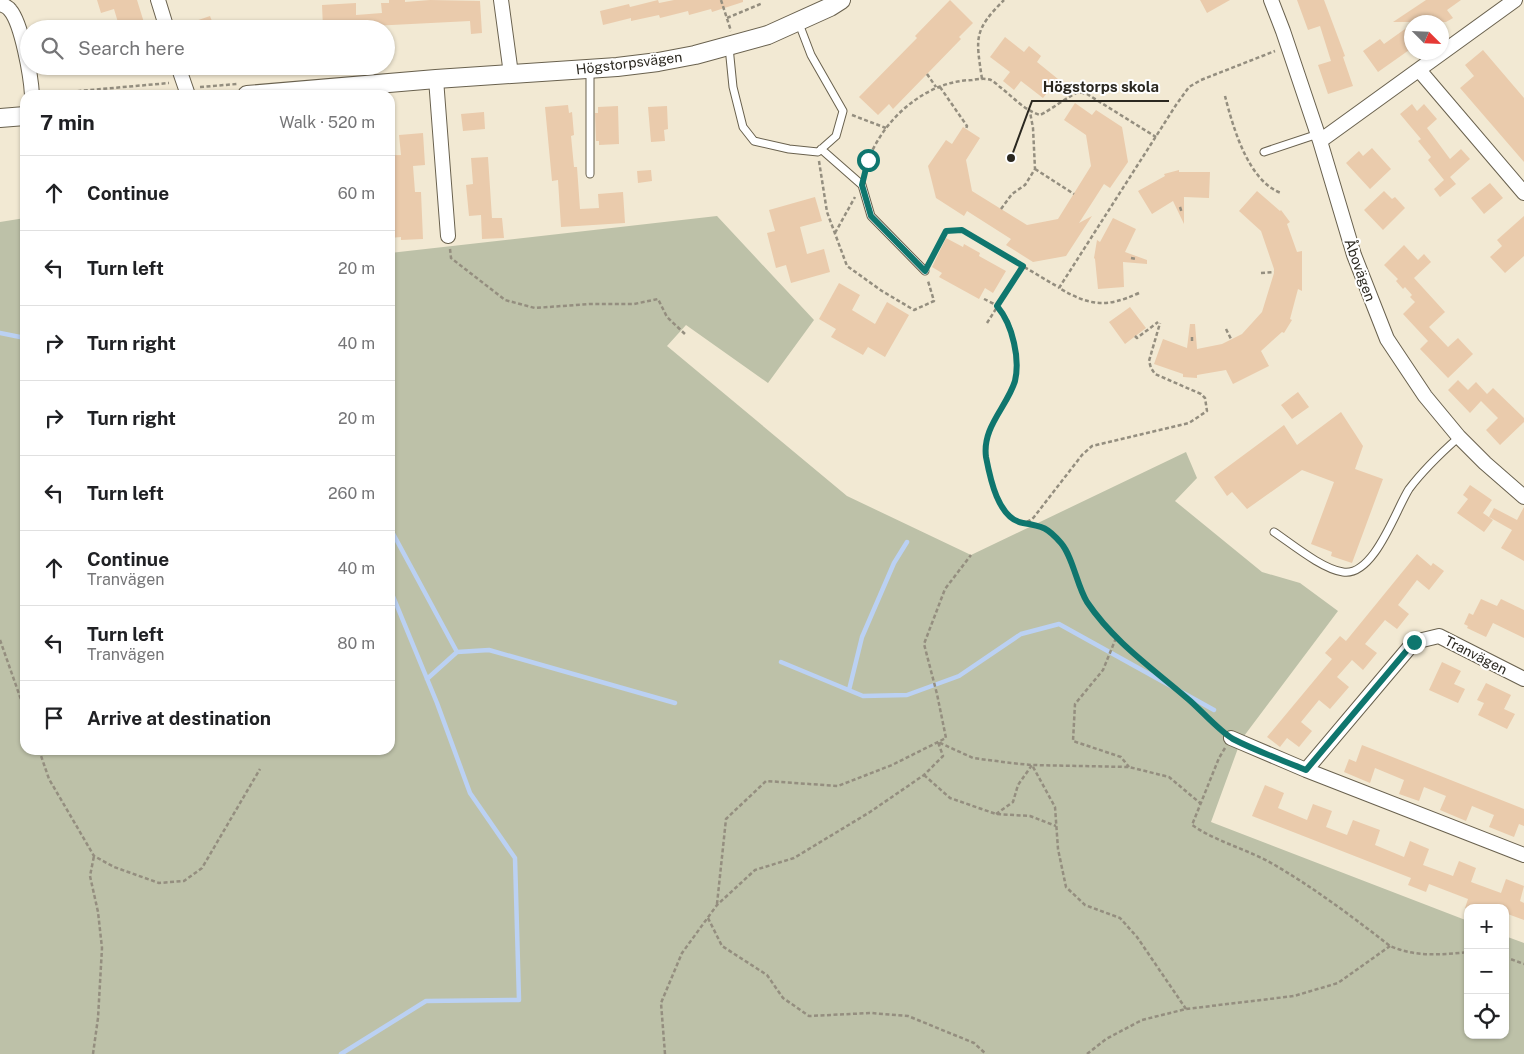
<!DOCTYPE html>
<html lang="en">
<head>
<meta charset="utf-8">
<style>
  body { margin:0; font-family:"Public Sans",sans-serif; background:#f2f2f2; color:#202124 }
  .controls { position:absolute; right:15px; bottom:15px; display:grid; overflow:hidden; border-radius:10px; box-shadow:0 1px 4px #0004 }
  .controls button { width:45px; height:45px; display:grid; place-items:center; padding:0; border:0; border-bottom:1px solid #e0e0e0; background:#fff; color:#202124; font:25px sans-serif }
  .compass { position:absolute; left:1404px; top:15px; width:45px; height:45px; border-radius:50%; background:#fff; box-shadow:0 1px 4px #0004; rotate:114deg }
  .stop { position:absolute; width:15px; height:15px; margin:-11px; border:4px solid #0f766e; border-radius:50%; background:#fff }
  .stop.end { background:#0f766e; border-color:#fff; box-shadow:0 1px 5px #0008 }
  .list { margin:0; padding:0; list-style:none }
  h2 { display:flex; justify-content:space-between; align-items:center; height:65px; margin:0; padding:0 20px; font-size:21px }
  h2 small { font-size:16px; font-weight:400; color:#757577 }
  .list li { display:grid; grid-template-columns:32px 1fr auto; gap:15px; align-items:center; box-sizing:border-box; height:75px; padding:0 20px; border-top:1px solid #e0e0e0 }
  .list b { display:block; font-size:19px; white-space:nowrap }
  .list p { margin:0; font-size:16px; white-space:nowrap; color:#757577 }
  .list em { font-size:16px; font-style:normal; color:#757577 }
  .icon { flex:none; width:28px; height:28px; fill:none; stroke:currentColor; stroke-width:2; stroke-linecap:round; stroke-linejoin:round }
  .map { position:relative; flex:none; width:1524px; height:1054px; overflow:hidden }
  .search { position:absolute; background:#fff; box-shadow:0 1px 4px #0004; left:20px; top:20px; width:375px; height:55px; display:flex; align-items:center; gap:12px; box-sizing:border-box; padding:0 18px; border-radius:28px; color:#757577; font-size:19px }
  .panel { position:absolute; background:#fff; box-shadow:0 1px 4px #0004; left:20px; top:90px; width:375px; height:665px; border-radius:15px }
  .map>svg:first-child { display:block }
  .green { fill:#bdc1a8 }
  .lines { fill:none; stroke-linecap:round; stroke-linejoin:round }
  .stream { stroke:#bbd1f3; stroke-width:4.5 }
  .building { fill:#eacbac }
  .service-casing { stroke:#69614e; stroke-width:9 }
  .minor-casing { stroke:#69614e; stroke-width:16 }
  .tertiary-casing { stroke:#69614e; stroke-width:20 }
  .path { stroke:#948e7f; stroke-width:2.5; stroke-dasharray:4 2.5; stroke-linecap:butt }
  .service { stroke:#fff; stroke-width:7 }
  .minor { stroke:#fff; stroke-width:14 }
  .tertiary { stroke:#fff; stroke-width:18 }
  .route { stroke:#0f766e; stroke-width:6 }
  .labels { text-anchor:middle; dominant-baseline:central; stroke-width:4; stroke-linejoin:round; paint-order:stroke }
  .street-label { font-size:14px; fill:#2b2820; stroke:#fff }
  .leader { fill:none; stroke:#2b2820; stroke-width:2 }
  .callout-dot { fill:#2b2820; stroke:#fff; stroke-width:2 }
  .callout-label { font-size:15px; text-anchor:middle; font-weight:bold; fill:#2b2820; stroke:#fff; stroke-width:4; stroke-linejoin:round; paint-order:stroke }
</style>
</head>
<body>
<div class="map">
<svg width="1524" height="1054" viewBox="0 0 1524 1054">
  <rect width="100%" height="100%" fill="#f2e9d3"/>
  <path class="green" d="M717,216l97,104 -46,63 -82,-58 -19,21 180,150 124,59 215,-103 11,26 -22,23 87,71 38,11 38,28 -97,129 -30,82 257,99v114h37v-99l19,7v111h-1524v-832l25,-4v532h365v-497z"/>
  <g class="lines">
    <path class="stream" d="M0,333l25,5
      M390,528l67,124
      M781,662l82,34 44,-1 52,-19 62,-42 38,-10 155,86
      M427,679l30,-27 32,-2 186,53
      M849,690l13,-53 32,-74 13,-21
      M341,1054l85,-53 93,-1 -4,-142 -45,-65 -33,-90 -47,-114"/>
  </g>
  <path class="building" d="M97,0h40l9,29h-26l-6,-20 -13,4z
    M389,0h16v2l25,-2 50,1 2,32 -11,1 -1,-13 -98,5v3h-17l-1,-3 -31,2 -1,-23 34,-2v12l26,-2 -1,-10h8z
    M658,0l1,3 15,-3h69v2l-31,10 -1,-3 -22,6 -1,-4 -28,7 -1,-3 -28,6v-3l-28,7 -3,-14 29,-7 1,3z
    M950,0l23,23 -14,14 2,2 -68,70 -4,-5 -11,11 -19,-18 58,-59 -2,-2z
    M1200,0h30l-23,13z
    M1297,0h27l21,56 -2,1 10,29 -25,8 -10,-29 13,-4 -11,-35 -12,4z
    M1426,0h35l-14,10 6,8 -7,4h-53z
    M210,16l5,13h-37v-2z
    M1412,24v24l-34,24 -15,-21 17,-12 4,5z
    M1005,37l19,15 5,-6 12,10 -4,6 21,17 -15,19 -22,-17 -7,9 -11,-9 7,-9 -20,-15z
    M1483,50l41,48v64l-64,-74 14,-12 -9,-11z
    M1075,103l17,12 4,-5 26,17 6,35 -18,26 -6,-4 -25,39 13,-7 -26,40 -33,6 -27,-17 5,-6 -44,-28 -3,5 -28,-18 -8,-32 18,-26 6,4 11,-17 17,11 -14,22 6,31 55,34 31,-6 33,-53 -5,-31 -22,-15z
    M1412,104l5,7 7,-7 13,15 -10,9 23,31 11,-10 9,10 -20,18 6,7 -16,13 -6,-8 10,-9 -16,-20 3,-3 -13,-16 3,-2 -21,-25z
    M568,105l1,8 3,-1 2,23 -3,1 3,31h3l3,42 19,-1 -1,-14 25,-2 2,31 -64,4 -3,-47 -6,1 -7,-74z
    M618,106l1,38 -20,1v-4h-3l-1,-28h3v-6z
    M667,106l1,23 -4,1 1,11 -14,1 -3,-35z
    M484,112l1,17 -22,2 -2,-17z
    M423,133l2,32 -12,1 2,26h6l2,47 -22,1v-3l-11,1v-44l5,-1 -4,-38h10l-2,-20z
    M1372,148l19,21 -21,20 -24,-26 13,-12 4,5z
    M488,157l4,61h10l2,20 -22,1 -1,-24 -12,1 -3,-31 7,-1 -2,-26z
    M651,170l1,11 -14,2 -1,-12z
    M1179,170v2h31l-1,26 -25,-1v27l-11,-23 -21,13 -14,-23 27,-15 -1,-2z
    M1490,183l13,15 -19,16 -13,-16z
    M1257,191l23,20 1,-1 9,12 -3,2 10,28 5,-1v40l-4,-2 -8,30 2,1 -8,13 -2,-1 -21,19 8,15 -36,18 -7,-14 -29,5v3l-14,-1v-3l-29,-10 9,-25 24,9 3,-24h5l2,25 25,-5 20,-10 20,-22 12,-39v-4l-13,-38 -22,-20z
    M1384,191l8,8 3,-2 10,11 -22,22 -19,-20z
    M815,197l7,24 -22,6 7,27 17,-5 6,23 -39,11 -5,-18 -10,3 -9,-35 8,-2 -6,-21z
    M1524,216v40l-19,17 -15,-16 12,-11 -5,-6z
    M1113,218l23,11 -11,23 22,8v4l-24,-2 1,25 -26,2 -3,-30 -1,-1 3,-18 3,2z
    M946,238l17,9 1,-3 16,9 -1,3 27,15 -13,22 -8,-5 -6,11 -40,-22 3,-4 -10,-6z
    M1404,245l14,15 6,-6 7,8 -17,16 31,34 -16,15 19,20 10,-9 15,16 -25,24 -28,-29 8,-8 -25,-27 12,-12 -5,-5 2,-2 -7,-8 -2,2 -7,-8 2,-2 -14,-14z
    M839,283l21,12 -8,15 23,14 12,-22 22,13 -24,42 -17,-10 -5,8 -32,-18 5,-8 -17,-10z
    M1130,307l16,21 -21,16 -16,-22z
    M1458,380l10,10 8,-8 11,12 6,-6 31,30v4l-24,23 -14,-15 12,-12 -17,-17 -11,12 -22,-23z
    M1298,392l11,15 -17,12 -11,-14z
    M1341,412l22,34 -8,23 28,10 -31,84 -21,-7 1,-4 -21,-8 23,-62 -32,-12 -55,39 -15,-17 -5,4 -13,-19 70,-52 13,20z
    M1470,485l22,15 -9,13 10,7 -9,12 -27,-19 11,-14 -5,-4z
    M1524,507v54l-23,-13 11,-18 -23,-13 5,-9 23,12z
    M1417,554l14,12 2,-3 11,8 -15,19 -12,-10 -19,25 11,9 -12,15 -12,-9 -20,24 12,9 -14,17 -11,-10 -15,17 12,10 -19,22 -11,-9 -18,22 11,9 -13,16 -12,-9 -7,9 -13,-10 65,-78 -7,-6 15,-17 6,5z
    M1481,599l16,7 4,-7 23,11v28l-31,-15 -7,14 -19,-9 1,-2 -4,-2 5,-11 4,2z
    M1442,662l19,9 -7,13 11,5 -7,14 -29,-13z
    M1486,683l25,12 -7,14 11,5 -8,15 -29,-14 6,-12 -7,-3z
    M1362,745l162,64v17l-5,-2 -5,13 -25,-10 5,-12 -22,-9 -6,15 -26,-11 6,-14 -22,-9 -5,14 -20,-7 5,-14 -29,-12 -5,15 -26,-11 5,-13 7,3z
    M1265,785l19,8 -6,15 29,12 6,-16 19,7 -6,16 21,8 6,-15 27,10 -5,15 29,12 6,-16 19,8 -6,16 30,11 6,-15 17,7 -5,14 30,11 5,-14 18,7 -4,15 4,2v17l-19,-7v-5h-40l3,-9 -39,-15 -3,8 -18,-7 3,-7 -159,-62z"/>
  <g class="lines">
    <defs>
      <path id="service" d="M729,47l4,40 10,40 11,14 35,8 29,3 18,-16 7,-25 -32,-56 -13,-34
        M821,149l41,36 9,31 54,55
        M1264,152l54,-18
        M590,174v-105
        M1274,532c18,12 48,37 69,40 31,5 53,-63 66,-83 15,-20 32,-36 50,-52"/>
      <path id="minor" d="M158,0l9,29
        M501,0l10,74
        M1271,0l12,31 37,110 34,114 33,84 38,57 34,41 26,26 39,34
        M0,4c3,1 8,3 10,6 12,14 21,67 22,85
        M178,66l10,29
        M1419,70l105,123
        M436,79l12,157
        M1320,141l195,-141
        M1231,738l75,32 218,85
        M1306,770l108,-128 25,-6 85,43"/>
      <path id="tertiary" d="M247,95l189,-16 181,-12 41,-5 37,-7 73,-20 62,-28 11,-7
        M0,118l25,-2"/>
    </defs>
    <use href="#service" class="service-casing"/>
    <use href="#minor" class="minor-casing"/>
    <use href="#tertiary" class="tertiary-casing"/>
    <path class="path" d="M721,0l10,31
      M727,18l36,-15
      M927,74l9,13
      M982,79c-6,-41 -9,-48 22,-79
      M200,87l37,-3
      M940,87l27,39 -1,3
      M45,94l124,-11
      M1225,96c8,31 23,85 56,97
      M852,115l34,13
      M819,161l8,51 20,54 35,25 32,19 20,-9 -6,-20
      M1035,169l39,25
      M864,174c11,-48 58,-93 108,-94 5,-1 14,-2 19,0 3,1 6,5 9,7 13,10 24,23 40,28 9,-4 33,-22 39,-23 2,0 6,2 8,2l69,43
      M1180,207l2,6
      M1001,209l11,-15 13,-9 10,-16 -2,-41 -3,-16
      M835,233l20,-36
      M450,249l1,9 54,42 30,8 54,-4h45l24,-5 9,18 19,18
      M1131,258l5,1
      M930,262l16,-31 16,-1 96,57
      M1261,273l13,-1
      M1139,293c-33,15 -49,13 -80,-5l117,-183 13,-18 12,-7 74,-29
      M984,299c4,2 9,4 13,7 15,12 19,39 20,56 2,30 -25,49 -30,77 -2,15 2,27 5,41 3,14 7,28 19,36 8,6 16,9 23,1l48,-62 10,-9 97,-23 18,-12 -2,-13 -4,-4 -46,-20 -4,-6 -2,-7 11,-38
      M987,323l36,-57
      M1226,329l5,10
      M1135,336l2,2 21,-16
      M1192,341v-5
      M1028,522l18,6 17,17 23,56 30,37 72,61 33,30
      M1116,638l-13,32 -28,34 -2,37 48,16 8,10
      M0,640l25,71
      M1225,748l-6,10 -27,67c26,18 59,25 86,42 39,23 76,51 112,79 25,11 51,9 78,6
      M39,750l10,29 45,77 20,11 45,16 25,-2 18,-13 58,-99
      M924,775l26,23 46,16 34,2 26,10
      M996,814l17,-12 5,-17 14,-20 23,42 3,42 8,38 19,18 35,13 17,19 49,72
      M717,904l9,-85 40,-38 72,5 54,-21 54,-27 -9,-44 -13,-50 21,-55 26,-34
      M708,918l14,28 45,29 16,23 26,18 62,-3 37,3 66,27 12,11
      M1505,957l19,7
      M93,1054l5,-36 4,-70 -4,-36 -8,-36 4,-20
      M665,1054l-4,-51 21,-50 35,-48 38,-35 39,-12 76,-46 54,-37 19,-19 -5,-14 35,16 38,5 21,2 97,2 40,10 31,26
      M1087,1054l19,-15 36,-19 44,-11 108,-13 44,-13 52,-37"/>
    <use href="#service" class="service"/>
    <use href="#minor" class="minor"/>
    <use href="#tertiary" class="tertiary"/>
  </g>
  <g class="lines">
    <path class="route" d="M868,160l-6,25 9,31 54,55 21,-40 16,-1 61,36 -26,40c10,12 14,23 17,37 3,13 4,25 1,38 -8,26 -33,46 -29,76 4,21 12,62 37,66 20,3 25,5 38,20 12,14 16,43 26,59 27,40 65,66 101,97 12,10 32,33 45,40 23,12 49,21 73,31l108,-128"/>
  </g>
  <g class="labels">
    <g class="street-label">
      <text transform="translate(629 63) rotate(-7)">Högstorpsvägen</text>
      <text transform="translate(1360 270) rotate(70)">Åbovägen</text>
      <text transform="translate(1476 655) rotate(27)">Tranvägen</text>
    </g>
  </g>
  <path class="leader" d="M1011 158L1032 101H1169"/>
  <circle class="callout-dot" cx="1011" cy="158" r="5"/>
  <g class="callout-label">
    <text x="1101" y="92">Högstorps skola</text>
  </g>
</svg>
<div class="controls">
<button>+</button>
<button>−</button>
<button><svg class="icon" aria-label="locate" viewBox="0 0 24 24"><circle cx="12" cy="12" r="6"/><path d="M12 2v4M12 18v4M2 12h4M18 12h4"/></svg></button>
</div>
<svg class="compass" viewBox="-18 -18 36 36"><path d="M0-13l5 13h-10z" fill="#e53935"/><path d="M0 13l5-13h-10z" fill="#757577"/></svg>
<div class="stop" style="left:868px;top:160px"></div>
<div class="stop end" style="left:1414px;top:642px"></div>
<div class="search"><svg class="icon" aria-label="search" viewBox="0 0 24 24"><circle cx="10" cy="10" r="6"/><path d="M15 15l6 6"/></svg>Search here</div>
<section class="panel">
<h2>7 min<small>Walk · 520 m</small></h2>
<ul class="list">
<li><svg class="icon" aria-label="ahead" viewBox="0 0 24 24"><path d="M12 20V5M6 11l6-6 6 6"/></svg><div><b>Continue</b></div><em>60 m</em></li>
<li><svg class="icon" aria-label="left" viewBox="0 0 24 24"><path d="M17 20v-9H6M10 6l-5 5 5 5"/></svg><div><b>Turn left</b></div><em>20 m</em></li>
<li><svg class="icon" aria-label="right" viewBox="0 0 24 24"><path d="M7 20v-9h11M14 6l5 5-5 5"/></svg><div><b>Turn right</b></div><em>40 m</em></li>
<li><svg class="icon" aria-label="right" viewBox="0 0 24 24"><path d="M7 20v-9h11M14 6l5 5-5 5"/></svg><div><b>Turn right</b></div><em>20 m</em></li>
<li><svg class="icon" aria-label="left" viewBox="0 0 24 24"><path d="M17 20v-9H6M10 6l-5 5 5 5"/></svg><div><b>Turn left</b></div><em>260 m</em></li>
<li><svg class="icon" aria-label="ahead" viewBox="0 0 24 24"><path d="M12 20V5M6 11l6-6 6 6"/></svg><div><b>Continue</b><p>Tranvägen</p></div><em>40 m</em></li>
<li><svg class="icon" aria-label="left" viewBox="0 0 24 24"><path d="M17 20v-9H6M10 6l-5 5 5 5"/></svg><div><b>Turn left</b><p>Tranvägen</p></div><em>80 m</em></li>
<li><svg class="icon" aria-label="arrive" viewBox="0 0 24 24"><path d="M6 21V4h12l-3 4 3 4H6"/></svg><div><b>Arrive at destination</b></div></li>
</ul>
</section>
</div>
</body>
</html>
